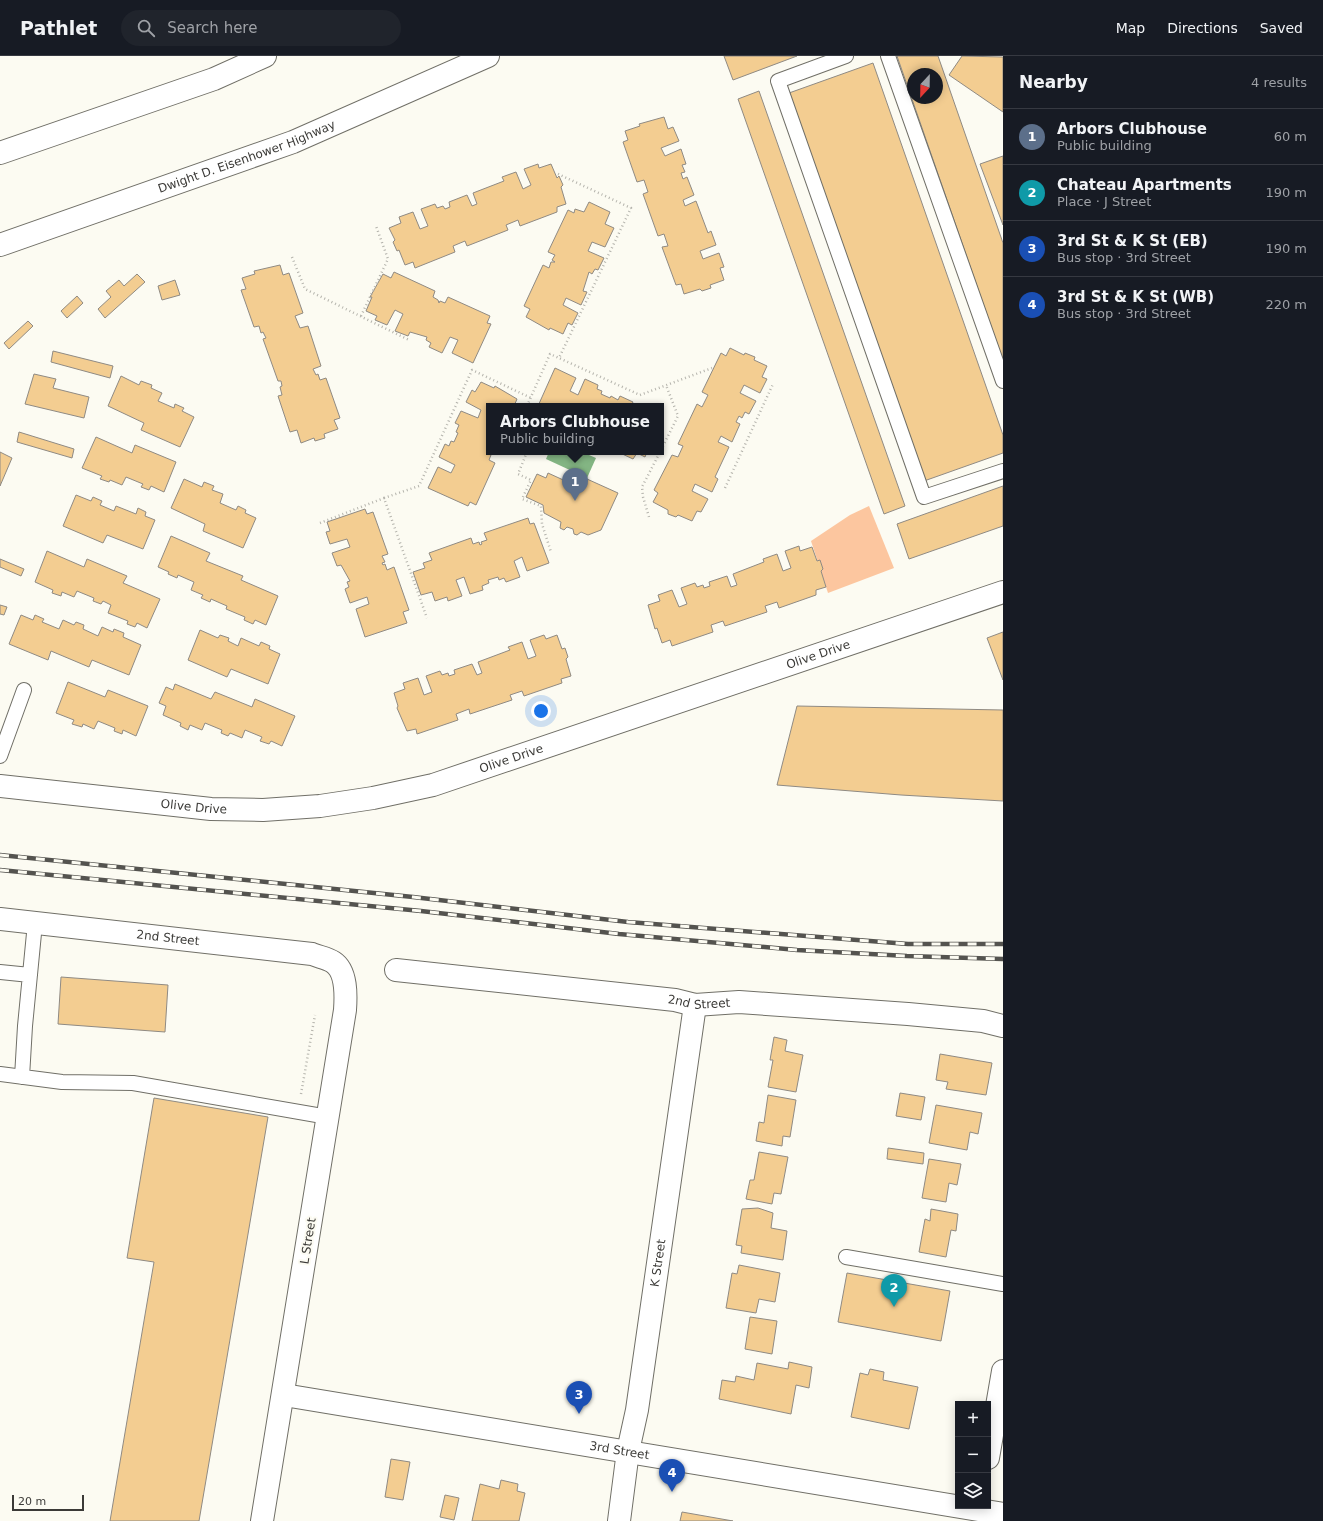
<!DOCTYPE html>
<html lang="en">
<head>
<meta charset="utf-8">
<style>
  body { margin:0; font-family:"DejaVu Sans",sans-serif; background:#20242c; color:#f1f3f6 }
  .controls { position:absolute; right:12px; bottom:12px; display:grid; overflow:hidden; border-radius:0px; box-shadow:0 2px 10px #0003 }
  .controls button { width:36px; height:36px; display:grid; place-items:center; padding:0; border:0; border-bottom:1px solid #363941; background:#171b24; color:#f1f3f6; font:20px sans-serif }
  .compass { position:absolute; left:907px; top:12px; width:36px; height:36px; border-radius:50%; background:#171b24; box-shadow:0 2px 10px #0003; rotate:202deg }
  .scale { position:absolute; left:12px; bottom:10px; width:72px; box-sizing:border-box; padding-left:4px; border:2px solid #3b3a37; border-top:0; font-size:11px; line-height:14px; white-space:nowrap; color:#3b3a37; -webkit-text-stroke:3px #fcfbf2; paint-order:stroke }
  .you { position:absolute; left:541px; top:655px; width:14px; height:14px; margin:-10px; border:3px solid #fff; border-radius:50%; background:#1a73e8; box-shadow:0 0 0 6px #1a73e833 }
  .badge { display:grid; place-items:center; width:26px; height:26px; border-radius:50%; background:#8c9099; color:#fff; font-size:13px; font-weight:700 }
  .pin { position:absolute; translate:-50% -33px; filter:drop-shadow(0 1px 2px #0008) }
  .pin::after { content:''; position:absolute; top:21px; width:14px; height:12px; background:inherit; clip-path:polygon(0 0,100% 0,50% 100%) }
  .popup { position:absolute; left:486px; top:347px; width:178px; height:52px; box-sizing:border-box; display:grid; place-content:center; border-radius:0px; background:#171b24; filter:drop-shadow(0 1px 3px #0005); font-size:13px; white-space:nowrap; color:#9ea1a6 }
  .popup b { font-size:15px; color:#f1f3f6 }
  .popup::after { content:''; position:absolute; left:50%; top:100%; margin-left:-8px; border:8px solid transparent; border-top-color:#171b24 }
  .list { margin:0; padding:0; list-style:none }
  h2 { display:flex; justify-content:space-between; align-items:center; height:52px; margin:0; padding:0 16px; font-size:17px }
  h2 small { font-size:13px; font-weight:400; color:#9ea1a6 }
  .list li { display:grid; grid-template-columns:26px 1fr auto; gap:12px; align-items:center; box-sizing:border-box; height:56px; padding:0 16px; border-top:1px solid #363941 }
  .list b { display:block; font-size:15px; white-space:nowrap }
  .list p { margin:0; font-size:13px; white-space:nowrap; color:#9ea1a6 }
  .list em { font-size:13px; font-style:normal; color:#9ea1a6 }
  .icon { flex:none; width:22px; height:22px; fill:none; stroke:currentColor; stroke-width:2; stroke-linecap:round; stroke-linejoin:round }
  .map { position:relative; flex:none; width:1003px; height:1465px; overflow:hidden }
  header { display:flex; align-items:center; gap:24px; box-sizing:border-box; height:56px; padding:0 20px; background:#171b24; border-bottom:1px solid #363941 }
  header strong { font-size:19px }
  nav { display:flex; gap:22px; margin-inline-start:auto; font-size:14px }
  .search { width:280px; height:36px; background:#20242c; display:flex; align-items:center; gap:10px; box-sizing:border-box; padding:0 14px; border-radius:22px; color:#9ea1a6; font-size:15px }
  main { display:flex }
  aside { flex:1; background:#171b24 }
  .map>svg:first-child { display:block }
  .green { fill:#fcc69f }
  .water { fill:#83b583 }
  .building { fill:#f3cd91; stroke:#8f8a83; fill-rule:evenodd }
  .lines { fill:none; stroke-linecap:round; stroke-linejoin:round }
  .service-casing { stroke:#706f67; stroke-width:16 }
  .minor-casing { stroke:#706f67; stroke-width:24 }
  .tertiary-casing { stroke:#706f67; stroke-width:24 }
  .motorway-casing { stroke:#706f67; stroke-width:24 }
  .path { stroke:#b5b4ad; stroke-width:2.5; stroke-dasharray:1 3; stroke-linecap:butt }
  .service { stroke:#fff; stroke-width:14 }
  .minor { stroke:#fff; stroke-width:22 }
  .tertiary { stroke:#fff; stroke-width:22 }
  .motorway { stroke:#fff; stroke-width:22 }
  .rail-casing { stroke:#54534f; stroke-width:4.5 }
  .rail { stroke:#fcfbf2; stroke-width:3; stroke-dasharray:9; stroke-linecap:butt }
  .labels { text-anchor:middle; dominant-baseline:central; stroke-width:4; stroke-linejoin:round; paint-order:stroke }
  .street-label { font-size:12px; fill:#3b3a37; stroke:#fcfbf2 }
</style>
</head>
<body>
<header>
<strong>Pathlet</strong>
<div class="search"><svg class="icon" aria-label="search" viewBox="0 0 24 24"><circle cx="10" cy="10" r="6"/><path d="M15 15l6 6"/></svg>Search here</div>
<nav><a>Map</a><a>Directions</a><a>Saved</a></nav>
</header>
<main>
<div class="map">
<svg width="1003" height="1465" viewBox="0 0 1003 1465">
  <rect width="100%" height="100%" fill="#fcfbf2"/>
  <path class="green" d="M869,450l25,62 -66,25 -17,-52 39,-26z"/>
  <path class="water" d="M549,396h33l14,6 -9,20 -41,-19z"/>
  <path class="building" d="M724,0h73l-64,24z
    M897,0h41l65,187v118zM913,18h24v24h-24z
    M962,0l41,1v55l-54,-37z
    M873,7l130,372v18l-79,28 -135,-388z
    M759,35l146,415 -21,8 -146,-415z
    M664,61l4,12 5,-2 6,14 -18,7 4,8 16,-7 5,15 -4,1 3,7 -4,1 2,6 4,-2 7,18 -11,5 2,6 11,-5 12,32 3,-2 5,14 -16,6 3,8 16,-6 5,14 -4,1 4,12 -14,5 1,3 -9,3 -2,-2 -16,5 -3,-10 -5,1 -14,-38 6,-1 -4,-12 -6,2 -15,-42 5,-2 -4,-12 -7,2 -14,-40 5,-2 -3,-9 15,-5 -1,-2z
    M1003,100v69l-23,-61z
    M538,108l1,4 12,-4 6,14 2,-2 4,9 -2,2 5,17 -9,3v5l-37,14 -2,-6 -12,5 2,5 -41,16 -2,-5 -12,5 2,6 -40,16 -2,-6 -8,3 -6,-15 -2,1 -4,-9 2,-2 -6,-12 12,-5 -2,-6 14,-5 7,17 8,-3 -7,-17 14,-5 2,4 6,-2 2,3 5,-2 -1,-5 18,-7 5,11 5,-2 -4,-11 31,-12 -2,-4 14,-5 7,17 8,-4 -7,-16z
    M589,146l21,10 -5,12 9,4 -9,19 -13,-5 -4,9 16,7 -6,12 -3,-1 -3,5 -3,-2 -6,19 4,1 -6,13 -15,-7 -3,7 15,8 -6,12 -4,-2 -5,11 -13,-6 -1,2 -23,-13 4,-8 -6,-3 19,-41 6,3 2,-6h4l-3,-2 3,-5 -7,-3 20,-42 6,3 1,-4 9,3z
    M280,209l3,10 6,-2 14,40 -8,3 5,12 8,-2 13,40 -8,3 3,6 2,-1 2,6 6,-2 14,40 -6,2 4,9 -14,5 1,4 -10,3 -1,-3 -13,5 -4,-13 -7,2 -12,-36 4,-1 -2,-8 2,-1 -1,-5h-3l-15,-42 3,-1 -3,-6 -2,1 -2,-7 -5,1 -13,-37 5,-1 -4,-11 13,-4 -1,-3z
    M394,216l41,19 -2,6 5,3 1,3 1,-2 5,2 3,-6 42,19 -3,7 4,1 -18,39 -21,-10 6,-13 -8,-3 -8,16 -13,-6 2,-4 -5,-3 1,-3 -17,-5 -2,4 -13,-5 8,-17 -8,-4 -8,15 -12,-5 2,-4 -11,-5 6,-14h-2l13,-23 8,4z
    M137,218l8,8 -40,36 -7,-9 13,-12 -5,-6 13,-11 5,6z
    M175,224l5,15 -18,5 -4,-14z
    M77,240l6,7 -16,15 -6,-7z
    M28,265l5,5 -24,23 -5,-6z
    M730,292l14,7 1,-2 10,4 -1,3 13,6 -5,11 5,2 -7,14 -16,-8 -4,8 16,8 -7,13 -4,-2 -3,6 -3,-2 -3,6 4,2 -8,18 -11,-6 -3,6 11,5 -14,30 3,2 -6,13 -17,-8 -3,7 16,8 -7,13 -4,-1 -5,10 -14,-6 -2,2 -8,-3v-4l-15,-8 5,-9 -4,-3 18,-35 6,2 5,-11 -5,-2 19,-40 5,3 6,-12 -6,-3 19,-39 5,3z
    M53,295l60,15 -3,12 -59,-16z
    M555,312l21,10 -6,13 8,4 7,-16 13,6 -1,4 5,2 -1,3 9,4 1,-2 7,4 2,-4 13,6 -2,4h-93z
    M34,318l22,5 -3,9 36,9 -5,21 -59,-14z
    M121,320l18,9 2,-4 11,4 -1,3 11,5 -4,8 16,7 1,-4 9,4 -2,3 12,6 -14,30 -39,-17 3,-7 -36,-17z
    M481,326l13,6 1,-2 22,13 -3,7h-25v46h4l-4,2 2,1 -2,5 6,3 -19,42 -6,-3 -2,4 -40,-18 10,-21 13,6 4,-8 -16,-8 6,-13 4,2 2,-5 3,1 4,-9 -2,-1 3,-7 -4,-2 6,-12 17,7 3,-8 -15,-8 6,-12 3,2z
    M19,376l55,17 -2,9 -55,-16z
    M96,381l36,16 3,-8 41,17 -12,30 -13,-6 -2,4 -8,-3 2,-3 -17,-7 -4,8 -12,-5 -1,2 -9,-3 2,-3 -20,-8z
    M0,396l12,6 -12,28z
    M618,396h29l-2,5 -8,-4 -4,6z
    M548,417l35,16 4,-10 31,14 -17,37 -13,5 -7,-3 -4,3 -3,-1 -1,-5 -6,-2 -3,3 -4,-2 1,-6 -17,-9 -1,-8 -17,-8 11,-23 9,4z
    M184,423l18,8 2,-5 10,4 -2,4 11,4 -3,9 16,7 2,-4 8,4 -1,3 11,5 -13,30 -40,-17 2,-7 -34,-16z
    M1003,430v40l-94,33 -12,-35z
    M76,439l15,6 2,-4 9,4 -2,4 14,6 2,-5 20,8 2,-6 8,4 -1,4 10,4 -12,29 -36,-14 -4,8 -40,-17z
    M365,453l2,5 6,-2 15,42 -6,2 3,6 -3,1 1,2 2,-1 2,6 7,-3 15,43 -6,2 4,11 -42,14 -9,-28 13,-5 -2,-7 -17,6 -5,-14 4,-2 -2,-5 3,-1 -9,-16 -4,1 -5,-13 18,-6 -3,-8 -17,5 -4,-12 4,-1 -3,-9z
    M528,462l2,6 4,-1 15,40 -22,8 -5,-14 -8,4 6,16 -14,5 -2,-4 -5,2 -1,-3 -10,3 1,3 -7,3 1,4 -13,4 -6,-17 -8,3 6,16 -14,5 -1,-4 -12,4 -3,-9 -11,3 -8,-23 12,-4 -2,-5 9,-3 -3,-7 42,-15 2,6 6,-2 1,3 2,-1 -1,-2 6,-2 -3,-7z
    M171,480l39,17 -4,8 37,15 -2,4 37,16 -12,29 -11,-5 -2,4 -9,-4 1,-3 -19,-8 1,-3 -16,-7 -1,3 -9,-4 2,-3 -12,-5 3,-8 -16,-7 -1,3 -9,-4 1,-2 -11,-5z
    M799,490l1,5 12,-4 5,14 3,-1 3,9 -2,2 5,16 -10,3v5l-37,13 -2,-6 -12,4 2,6 -42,14 -2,-5 -12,4 2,7 -41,14 -2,-6 -8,3 -5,-15 -2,1 -7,-24 12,-4 -2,-6 14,-5 7,17 8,-3 -6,-16 14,-5 2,4 6,-2 1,3 6,-2 -1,-4 18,-6 4,11 6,-2 -4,-11 31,-12 -1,-3 14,-5 6,17 8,-3 -6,-17z
    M47,495l37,16 3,-8 40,17 -4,7 37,16 -13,29 -10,-5 -2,4 -8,-3 1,-3 -20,-8 3,-8 -8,-4 -2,3 -8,-3 1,-3 -17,-7 -3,6 -12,-5 -1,4 -9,-3 1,-3 -18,-8z
    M0,503l24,10 -3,7 -21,-9z
    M0,549l7,2 -3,8 -4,-1z
    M21,559l12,5 2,-5 9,4 -2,3 17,7 4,-9 11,5 2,-3 8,3 -1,4 15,7 4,-9 11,5 1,-3 10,4 -1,4 18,8 -12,30 -37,-15 -3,7 -38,-16 -3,9 -39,-16z
    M200,574l18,8 2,-3 9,3 -1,3 10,5 3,-8 18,8 2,-4 9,4 -1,3 11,5 -12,30 -37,-15 -4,8 -39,-17z
    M1003,576v48l-16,-42z
    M544,579l2,4 11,-4 5,14 3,-1 3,9 -2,2 5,17 -10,3 1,4 -38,13 -2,-5 -12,4 2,5 -42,14 -1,-5 -13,5 2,6 -41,14 -1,-5 -9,2 -10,-23 1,-2 -4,-13 11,-4 -2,-6 15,-5 6,17 8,-3 -6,-16 14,-5 2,4 6,-2 1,3 6,-2 -1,-4 18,-6 5,11 5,-2 -4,-11 32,-12 -2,-3 14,-5 6,17 8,-3 -6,-16z
    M68,626l37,15 3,-7 40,16 -12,30 -13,-6 -1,4 -8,-3 1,-3 -17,-7 -4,8 -11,-5 -1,3 -10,-3 2,-4 -18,-7z
    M175,628l36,15 4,-7 37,15 3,-8 40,17 -13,30 -11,-5 -2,3 -9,-3 2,-4 -17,-7 -3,8 -12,-5 -2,3 -7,-3 1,-3 -17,-7 -3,7 -12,-5 -2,5 -8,-4 1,-3 -18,-8 3,-9 -7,-3 7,-16 7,3z
    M797,650l206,4v91l-102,-6 -124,-10z
    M61,921l107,8 -3,47 -107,-8z
    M774,981l13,3 -2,11 18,4 -7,37 -28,-5 5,-27h-3z
    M940,998l52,9 -6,32 -40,-6 2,-7 -12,-2z
    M900,1037l25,4 -4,23 -25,-4z
    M768,1039l28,5 -6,37 -7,-1 -1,10 -26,-5 3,-19 5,1z
    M154,1042l114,19 -69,404h-89l44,-259 -27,-4z
    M936,1049l46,8 -4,21 -8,-2 -3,18 -38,-7z
    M888,1092l36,5 -1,11 -36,-5z
    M759,1096l29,5 -7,37 -7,-1 -2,11 -26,-5 4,-19h4z
    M929,1103l32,5 -4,21 -8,-2 -3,19 -24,-4z
    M758,1152l15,5 -2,15 16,3 -4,29 -42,-7 1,-7 -6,-1 6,-36z
    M931,1153l27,5 -2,17 -5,-1 -5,27 -27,-5 6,-33 5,2z
    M739,1209l41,8 -5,29 -16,-3 -3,14 -30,-5 6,-35 5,1z
    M847,1217l103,18 -9,50 -103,-19z
    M750,1261l27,4 -5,33 -27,-5z
    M789,1306l23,5 -3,21 -13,-3 -5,29 -72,-15 3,-19 13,2 1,-6 18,4 3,-17 31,6z
    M870,1313l14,3 -1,8 35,7 -9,42 -58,-12 9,-44 8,2z
    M391,1403l19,3 -7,38 -18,-3z
    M501,1424l17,4 -1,7 8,2 -6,28h-47l8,-37 19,5z
    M445,1439l14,3 -5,22 -14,-3z
    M682,1456l51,9h-53z"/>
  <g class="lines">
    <defs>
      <path id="service" d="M846,0l-68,25 146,416 79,-26
        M888,0l115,325
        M0,700l24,-66
        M0,916l30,3
        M0,1018l62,8 71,1 195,34
        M22,1021l3,-51 10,-103
        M846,1201l157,27"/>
      <g id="minor">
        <path id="s1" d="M396,914l279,30 20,5 44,-3 169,12 75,7 20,5"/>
        <path d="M988,1402l15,-87"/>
        <path id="s2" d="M619,1465l9,-70 9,-41 58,-405"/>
      </g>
      <g id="tertiary">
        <path id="s3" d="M0,730l211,23 52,1 57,-4 53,-8 60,-13 570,-193"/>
        <path id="s4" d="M0,863l312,35c7,3 15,4 21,8 14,9 13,34 12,48l-83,511"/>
        <path id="s5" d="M284,1339l719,119"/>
      </g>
      <g id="motorway">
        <path d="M0,97l214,-74 51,-23"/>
        <path id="s6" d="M0,189l293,-103 195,-86"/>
      </g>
    </defs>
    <use href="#service" class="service-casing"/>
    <use href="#minor" class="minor-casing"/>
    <use href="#tertiary" class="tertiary-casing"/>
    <use href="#motorway" class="motorway-casing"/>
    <path class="path" d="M558,118l73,34 -72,150 81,37 72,-27
      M292,201l13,32 104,51
      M361,260l27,-57 -12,-33
      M527,350l23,-52 9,4
      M661,394l17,-34 -12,-31
      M527,396l-9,22 13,6 -9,19 19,7 1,18 9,28
      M725,432l48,-104
      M384,442l35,-12 53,-116 59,28
      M649,461l-6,-20 -1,-10 18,-35
      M320,467l64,-25 43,120
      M301,1038l14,-79"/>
    <use href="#service" class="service"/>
    <use href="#minor" class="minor"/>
    <use href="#tertiary" class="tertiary"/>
    <use href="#motorway" class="motorway"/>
    <defs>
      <path id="rail" d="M0,799l413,42 215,25 280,22h95
        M0,814l421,41 198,23 178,16 110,6 96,3"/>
    </defs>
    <use href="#rail" class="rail-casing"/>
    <use href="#rail" class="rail"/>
  </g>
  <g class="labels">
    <g class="street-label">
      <text stroke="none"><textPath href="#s6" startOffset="262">Dwight D. Eisenhower Highway</textPath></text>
      <text stroke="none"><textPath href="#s3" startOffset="843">Olive Drive</textPath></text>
      <text stroke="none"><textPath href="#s3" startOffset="519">Olive Drive</textPath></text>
      <text stroke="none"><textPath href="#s3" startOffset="195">Olive Drive</textPath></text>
      <text stroke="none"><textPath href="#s4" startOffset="169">2nd Street</textPath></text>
      <text stroke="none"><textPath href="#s1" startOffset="305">2nd Street</textPath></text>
      <text transform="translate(308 1185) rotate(-81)">L Street</text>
      <text stroke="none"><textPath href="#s2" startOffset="261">K Street</textPath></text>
      <text stroke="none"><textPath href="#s5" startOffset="340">3rd Street</textPath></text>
    </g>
  </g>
</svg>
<div class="controls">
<button>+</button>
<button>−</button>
<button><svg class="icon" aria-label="layers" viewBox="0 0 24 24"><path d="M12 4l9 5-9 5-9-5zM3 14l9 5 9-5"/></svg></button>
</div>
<svg class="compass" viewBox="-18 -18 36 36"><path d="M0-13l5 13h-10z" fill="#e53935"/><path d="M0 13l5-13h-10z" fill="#9ea1a6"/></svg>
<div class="scale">20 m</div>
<div class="you"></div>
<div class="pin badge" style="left:575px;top:445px;background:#5c6f8a">1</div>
<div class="popup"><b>Arbors Clubhouse</b>Public building</div>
<div class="pin badge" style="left:894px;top:1251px;background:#0f9aa8">2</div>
<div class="pin badge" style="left:579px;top:1358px;background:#1a4fb4">3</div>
<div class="pin badge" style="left:672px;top:1436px;background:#1a4fb4">4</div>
</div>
<aside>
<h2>Nearby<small>4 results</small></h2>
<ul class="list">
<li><span class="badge" style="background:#5c6f8a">1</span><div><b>Arbors Clubhouse</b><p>Public building</p></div><em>60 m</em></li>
<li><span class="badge" style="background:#0f9aa8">2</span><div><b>Chateau Apartments</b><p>Place · J Street</p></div><em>190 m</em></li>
<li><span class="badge" style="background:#1a4fb4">3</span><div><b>3rd St &amp; K St (EB)</b><p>Bus stop · 3rd Street</p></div><em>190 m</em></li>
<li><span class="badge" style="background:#1a4fb4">4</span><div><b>3rd St &amp; K St (WB)</b><p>Bus stop · 3rd Street</p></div><em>220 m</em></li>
</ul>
</aside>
</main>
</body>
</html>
